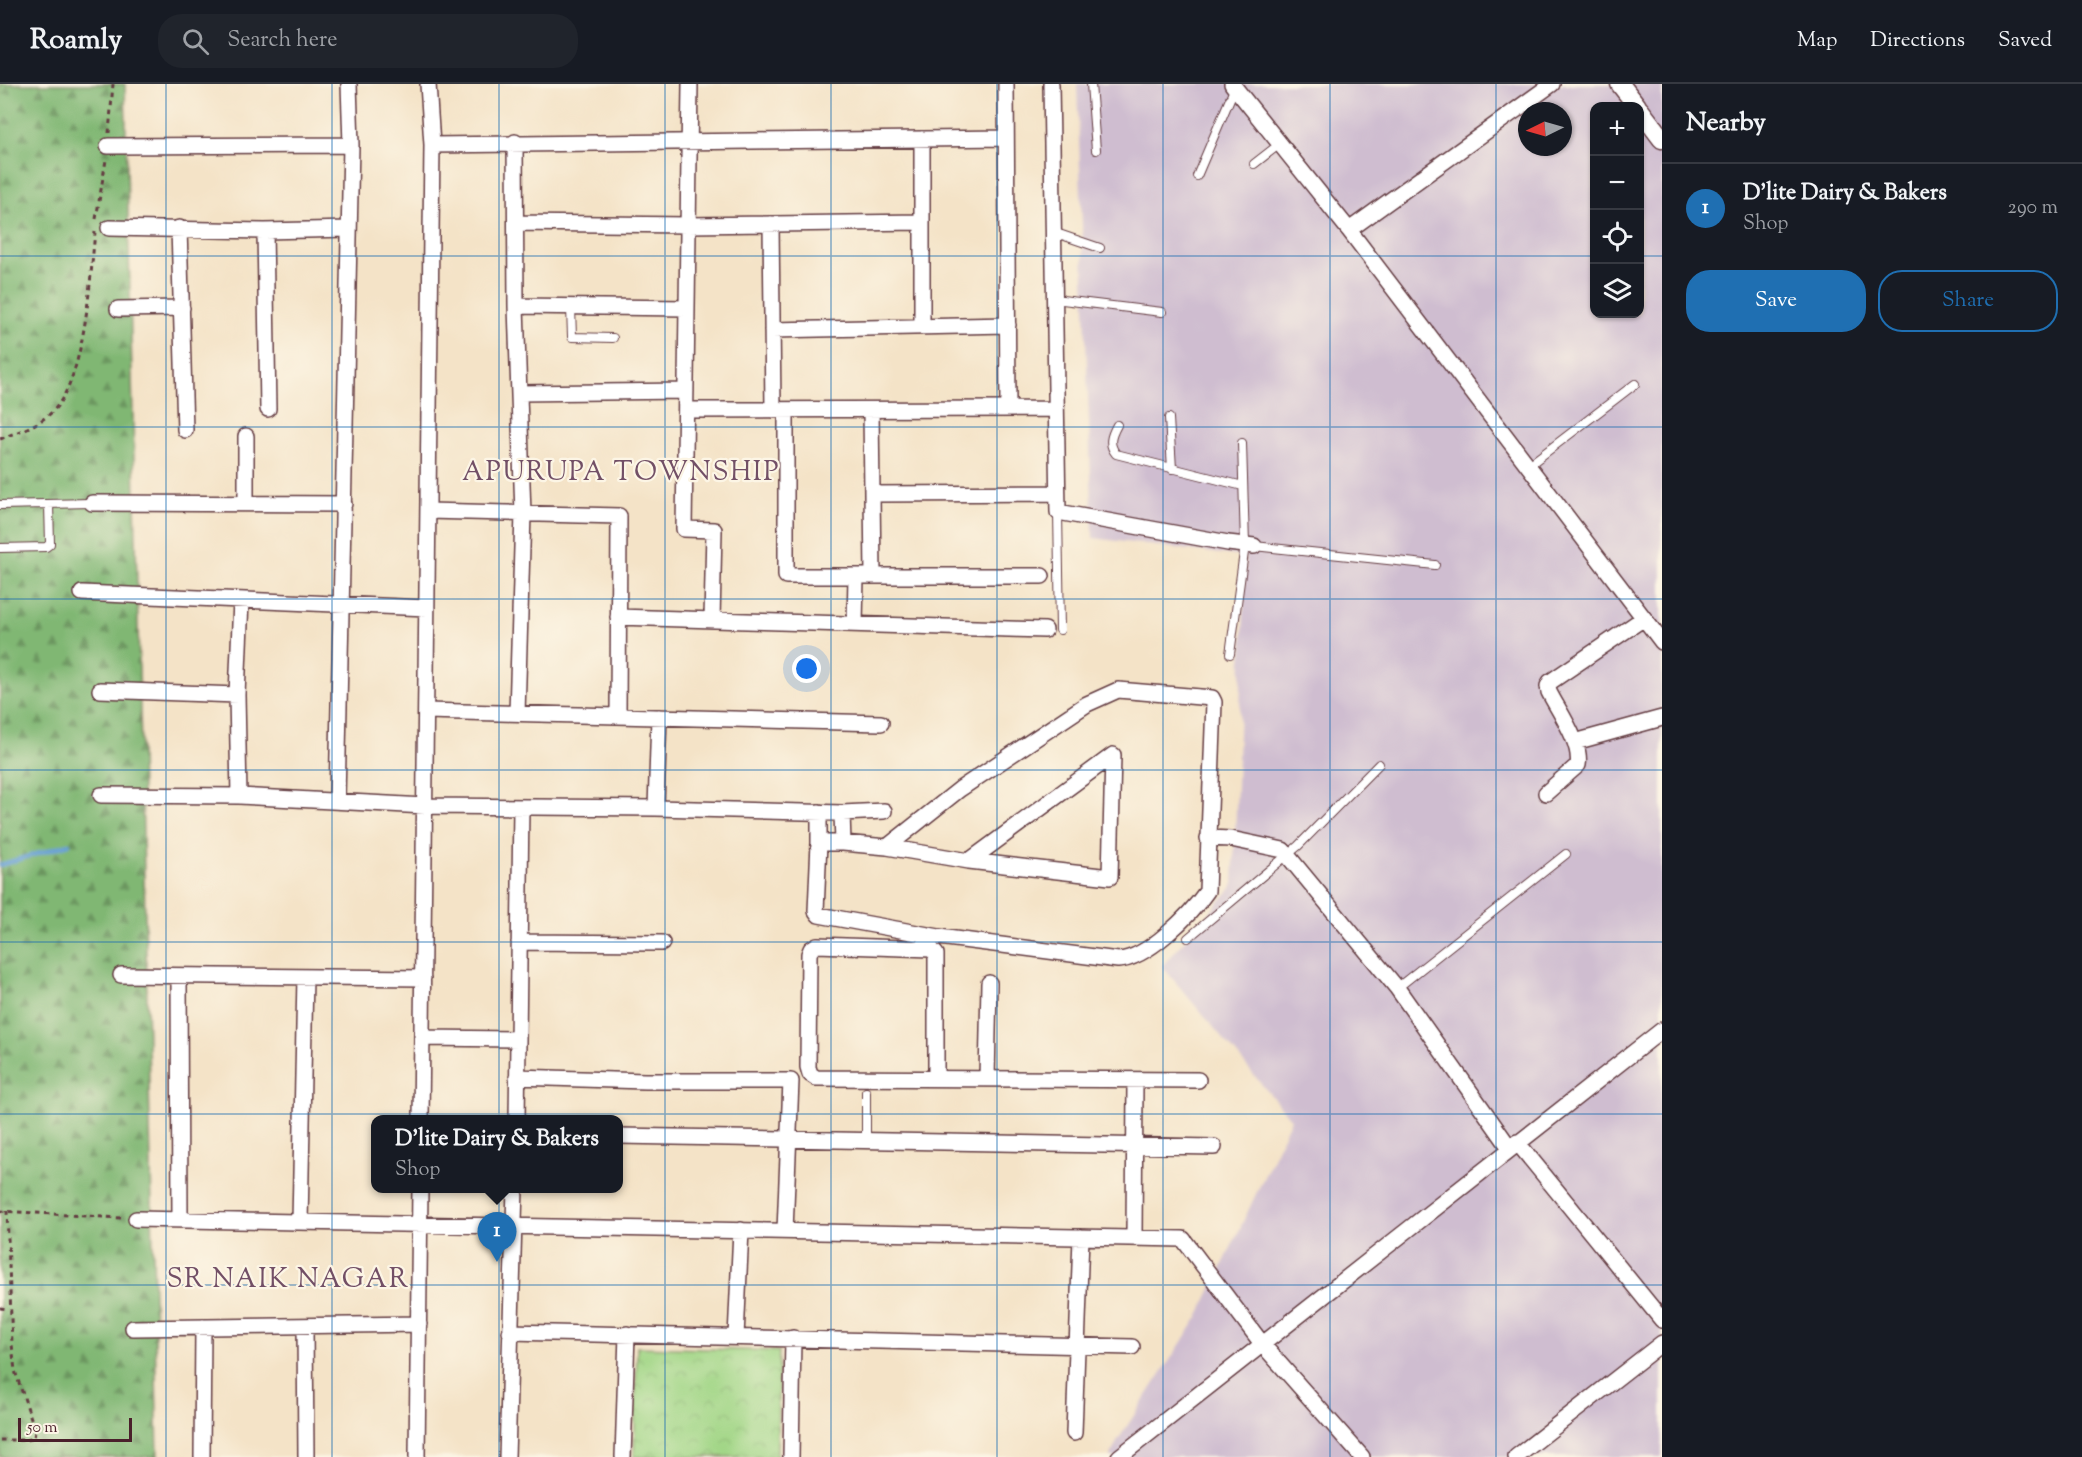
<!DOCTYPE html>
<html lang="en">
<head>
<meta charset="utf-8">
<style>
  body { margin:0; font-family:"Sorts Mill Goudy",serif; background:#20242c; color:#f1f3f6 }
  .controls { position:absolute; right:18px; top:18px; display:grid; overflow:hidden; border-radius:12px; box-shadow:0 2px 4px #0004 }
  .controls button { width:54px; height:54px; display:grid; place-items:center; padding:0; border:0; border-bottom:2px solid #363941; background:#171b24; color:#f1f3f6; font:30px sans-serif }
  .compass { position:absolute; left:1518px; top:18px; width:54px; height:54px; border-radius:50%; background:#171b24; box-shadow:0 2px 4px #0004; rotate:265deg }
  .scale { position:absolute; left:18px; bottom:15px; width:114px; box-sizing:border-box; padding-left:6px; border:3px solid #4a1f2b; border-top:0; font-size:16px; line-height:21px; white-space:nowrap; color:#4a1f2b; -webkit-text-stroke:4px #fcf5e5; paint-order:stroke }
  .you { position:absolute; left:807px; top:585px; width:21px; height:21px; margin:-15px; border:4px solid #fff; border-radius:50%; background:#1a73e8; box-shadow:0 0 0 9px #1a73e833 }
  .badge { display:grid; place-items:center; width:39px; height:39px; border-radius:50%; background:#1f6fb2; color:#fff; font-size:20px; font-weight:700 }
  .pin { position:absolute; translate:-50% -50px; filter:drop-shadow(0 2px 3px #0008) }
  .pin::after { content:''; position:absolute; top:32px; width:21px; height:18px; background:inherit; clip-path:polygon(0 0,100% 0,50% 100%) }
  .popup { position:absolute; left:371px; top:1031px; width:252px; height:78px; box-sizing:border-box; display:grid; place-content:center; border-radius:12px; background:#171b24; filter:drop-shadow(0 2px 4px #0005); font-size:20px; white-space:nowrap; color:#9ea1a6 }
  .popup b { font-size:22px; color:#f1f3f6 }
  .popup::after { content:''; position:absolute; left:50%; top:100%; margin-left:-12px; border:12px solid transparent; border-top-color:#171b24 }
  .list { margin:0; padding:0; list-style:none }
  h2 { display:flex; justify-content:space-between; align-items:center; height:78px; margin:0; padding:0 24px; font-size:26px }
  h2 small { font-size:20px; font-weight:400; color:#9ea1a6 }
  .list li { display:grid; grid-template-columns:39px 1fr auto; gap:18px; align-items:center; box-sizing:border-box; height:90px; padding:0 24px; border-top:2px solid #363941 }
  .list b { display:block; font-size:22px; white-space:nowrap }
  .list p { margin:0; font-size:20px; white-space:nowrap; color:#9ea1a6 }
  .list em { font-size:20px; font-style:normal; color:#9ea1a6 }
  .actions { display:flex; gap:12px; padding:18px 24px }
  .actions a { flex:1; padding:14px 0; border:2px solid #1f6fb2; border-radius:24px; text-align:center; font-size:21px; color:#1f6fb2 }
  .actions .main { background:#1f6fb2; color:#fff }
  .icon { flex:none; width:33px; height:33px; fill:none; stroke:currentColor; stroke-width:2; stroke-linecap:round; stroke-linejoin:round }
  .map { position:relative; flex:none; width:1662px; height:1373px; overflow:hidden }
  header { display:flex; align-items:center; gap:36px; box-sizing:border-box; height:84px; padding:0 30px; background:#171b24; border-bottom:2px solid #363941 }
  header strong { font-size:28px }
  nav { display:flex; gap:33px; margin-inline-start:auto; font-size:21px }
  .search { width:420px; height:54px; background:#20242c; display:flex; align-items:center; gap:15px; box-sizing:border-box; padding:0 21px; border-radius:24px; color:#9ea1a6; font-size:22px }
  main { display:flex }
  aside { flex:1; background:#171b24 }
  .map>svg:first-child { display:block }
  .industrial { fill:#cfbdd0; fill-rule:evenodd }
  .forest { fill:url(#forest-firs); stroke:#656b4f; stroke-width:1.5 }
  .park { fill:url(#park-crowns); stroke:#767a58; stroke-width:1.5 }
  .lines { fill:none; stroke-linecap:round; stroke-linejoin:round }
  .stream { stroke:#67a0d5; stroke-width:4.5 }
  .service-casing { stroke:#643c42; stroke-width:10 }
  .minor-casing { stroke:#643c42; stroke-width:18 }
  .tertiary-casing { stroke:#643c42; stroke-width:21 }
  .path { stroke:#643c42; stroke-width:3; stroke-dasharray:4.5 4.5; stroke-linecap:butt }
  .service { stroke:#fff; stroke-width:8 }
  .minor { stroke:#fff; stroke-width:15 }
  .tertiary { stroke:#fff; stroke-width:18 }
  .grid { fill:none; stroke:#1f6fb2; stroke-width:1.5; stroke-opacity:0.55 }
  .labels { text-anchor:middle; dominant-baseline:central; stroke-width:4.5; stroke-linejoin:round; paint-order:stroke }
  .neighbourhood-label { font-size:27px; letter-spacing:1.5px; fill:#724f66; stroke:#fcf5e5 }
</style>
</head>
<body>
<header>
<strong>Roamly</strong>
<div class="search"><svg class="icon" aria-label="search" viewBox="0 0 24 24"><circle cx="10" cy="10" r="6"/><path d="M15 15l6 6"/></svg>Search here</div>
<nav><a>Map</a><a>Directions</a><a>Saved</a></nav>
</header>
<main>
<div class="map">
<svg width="1662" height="1373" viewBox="0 0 1662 1373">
  <defs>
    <pattern id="forest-firs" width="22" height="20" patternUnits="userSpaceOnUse" patternTransform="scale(1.5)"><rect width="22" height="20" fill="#80b773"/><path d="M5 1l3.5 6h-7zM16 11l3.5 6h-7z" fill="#6b945f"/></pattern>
    <pattern id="park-crowns" width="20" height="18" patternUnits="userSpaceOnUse" patternTransform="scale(1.5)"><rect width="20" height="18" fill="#a1d686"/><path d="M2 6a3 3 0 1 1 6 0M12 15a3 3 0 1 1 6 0" fill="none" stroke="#8cb774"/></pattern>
  </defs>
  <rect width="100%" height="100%" fill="#fcf5e5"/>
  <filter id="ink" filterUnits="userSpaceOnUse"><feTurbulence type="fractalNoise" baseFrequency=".0167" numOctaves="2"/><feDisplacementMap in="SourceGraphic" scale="12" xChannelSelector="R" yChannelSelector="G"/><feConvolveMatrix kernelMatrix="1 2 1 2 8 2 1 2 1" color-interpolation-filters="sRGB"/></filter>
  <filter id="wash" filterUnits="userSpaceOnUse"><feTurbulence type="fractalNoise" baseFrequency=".008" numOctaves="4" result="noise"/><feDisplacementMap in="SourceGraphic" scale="24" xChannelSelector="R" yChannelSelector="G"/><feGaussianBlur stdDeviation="1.35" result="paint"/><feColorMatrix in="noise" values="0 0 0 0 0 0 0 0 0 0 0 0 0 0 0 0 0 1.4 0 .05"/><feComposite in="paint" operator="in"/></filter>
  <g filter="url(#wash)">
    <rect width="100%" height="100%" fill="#f4e3c7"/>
    <path class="industrial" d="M1077,0h585v1373h-552l8,-17 82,-126 91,-195 -129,-153 71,-80 13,-329 -153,-19zM1594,22h46v208h-46zM1527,27h36v36h-36z"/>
    <path class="forest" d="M0,0h125l33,1373h-158z"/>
    <path class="park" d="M637,1263l142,4 -2,106h-143z"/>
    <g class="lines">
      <path class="stream" d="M0,781l69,-21"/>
    </g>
  </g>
  <g filter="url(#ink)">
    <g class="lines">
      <defs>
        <path id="service" d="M1091,0l5,66
          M1254,80l27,-21
          M1197,92l38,-89
          M1053,148l47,16
          M1054,215l108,13
          M571,223l1,30 41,1
          M1169,334l3,51
          M1117,341c-6,11 -9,19 -1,29l127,32
          M1528,382l107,-82
          M0,421l92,-2
          M1058,428l2,118
          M1254,462l181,19
          M0,464l46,-1 4,-3 -1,-40
          M1230,570l15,-109 -3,-102
          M1188,854l110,-92 81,-82
          M1397,904l169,-134
          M866,1056v-48"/>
        <path id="minor" d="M690,0l-6,445 30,1 -2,90
          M1006,0l2,325
          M1051,0l7,428 170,31 26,3
          M1232,0l117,146 313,412
          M922,55v188
          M515,58l1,164 7,208 -6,199
          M432,61l574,-7
          M108,62l243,-1
          M516,139l172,2 233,-3
          M771,140l2,186
          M109,144l156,3 84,-2
          M179,144l6,202
          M1349,146l203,-146
          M265,147l3,178
          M516,222l171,2
          M118,225l64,-1
          M772,246l236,-5
          M519,309l167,-2
          M686,326l370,-1
          M871,326l2,166
          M786,327v165h256
          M872,410l185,-1
          M92,419l252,1
          M246,419v-67
          M428,427l191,5 -1,200
          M82,509l345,15
          M618,533l427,13
          M855,540l1,-48
          M100,606l137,5
          M426,627l455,12
          M1575,658l87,-24
          M1546,709l32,-28c4,-22 -19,-53 -29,-73l-1,-6 2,-4 94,-64
          M101,711l138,1 186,10 231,2 186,5 42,-2
          M239,712l-2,-101 4,-95
          M337,716l14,-655 -2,-61
          M656,724l3,-91
          M819,728v31
          M842,729l1,30 44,4 82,14 141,16 3,-122 -144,106
          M1208,754l23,1 52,11 114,138 113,160
          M843,759h-24l-3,68 3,4 120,22 179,23c29,-1 73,-46 89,-69l7,-189 -2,-4 -94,-8 -31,14 -127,85 -73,58
          M519,858l143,1
          M121,891l302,3
          M179,892l1,244
          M422,954l96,1
          M517,993l128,4h146l-6,150
          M936,995v-125l-5,-5 -114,-4 -6,4 -2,5 -1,113 2,7 6,4 382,2
          M987,995l2,-96
          M421,1036l11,-975 -4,-61
          M517,1036l4,-313
          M618,1052l596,11
          M1517,1058l145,178
          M136,1135l1047,20 80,106 99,112
          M300,1138l5,-245
          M1134,1154l1,-157
          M305,1242l1,131
          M133,1244l286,-4
          M510,1248l622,15
          M736,1253l5,-107
          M1074,1349l7,-196
          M202,1373l1,-130
          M417,1373l3,-269
          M507,1373l8,-269
          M623,1373l4,-123
          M791,1373l2,-119
          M1119,1373c182,-141 361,-286 543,-427
          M1516,1373l146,-114"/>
        <path id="tertiary" d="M1620,0l17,22
          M1640,26l22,29"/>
      </defs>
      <use href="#service" class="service-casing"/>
      <use href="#minor" class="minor-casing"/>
      <use href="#tertiary" class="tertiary-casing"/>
      <path class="path" d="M109,49l4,-49
        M96,135l10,-59
        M0,355c19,-8 38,-13 53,-28 33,-35 37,-133 42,-179
        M0,1127l121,7
        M0,1224l9,1
        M0,1356h27l7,-2 1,-8 -20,-59 -3,-27 -5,-133"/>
      <use href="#service" class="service"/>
      <use href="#minor" class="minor"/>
      <use href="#tertiary" class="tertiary"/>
    </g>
  </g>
  <path class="grid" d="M166,0v1373M332,0v1373M499,0v1373M665,0v1373M831,0v1373M997,0v1373M1163,0v1373M1330,0v1373M1496,0v1373M0,172h1594M1640,172h22M0,343h1662M0,515h1662M0,686h1662M0,858h1662M0,1030h1662M0,1201h1662"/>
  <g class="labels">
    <g class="neighbourhood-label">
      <text x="621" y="389">APURUPA TOWNSHIP</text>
      <text x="288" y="1196">SR NAIK NAGAR</text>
    </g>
  </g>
</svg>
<div class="controls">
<button>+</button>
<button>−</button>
<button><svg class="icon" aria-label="locate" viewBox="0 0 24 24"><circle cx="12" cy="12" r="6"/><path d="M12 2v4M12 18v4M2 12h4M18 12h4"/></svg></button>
<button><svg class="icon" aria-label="layers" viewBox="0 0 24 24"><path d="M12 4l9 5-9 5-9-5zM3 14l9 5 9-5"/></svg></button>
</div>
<svg class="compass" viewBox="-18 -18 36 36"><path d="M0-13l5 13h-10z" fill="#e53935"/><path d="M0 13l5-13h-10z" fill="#9ea1a6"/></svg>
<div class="scale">50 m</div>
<div class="you"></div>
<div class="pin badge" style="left:497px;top:1178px">1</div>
<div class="popup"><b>D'lite Dairy &amp; Bakers</b>Shop</div>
</div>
<aside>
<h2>Nearby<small></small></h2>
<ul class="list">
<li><span class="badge">1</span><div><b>D'lite Dairy &amp; Bakers</b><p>Shop</p></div><em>290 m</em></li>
</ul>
<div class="actions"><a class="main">Save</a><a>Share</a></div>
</aside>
</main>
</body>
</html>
